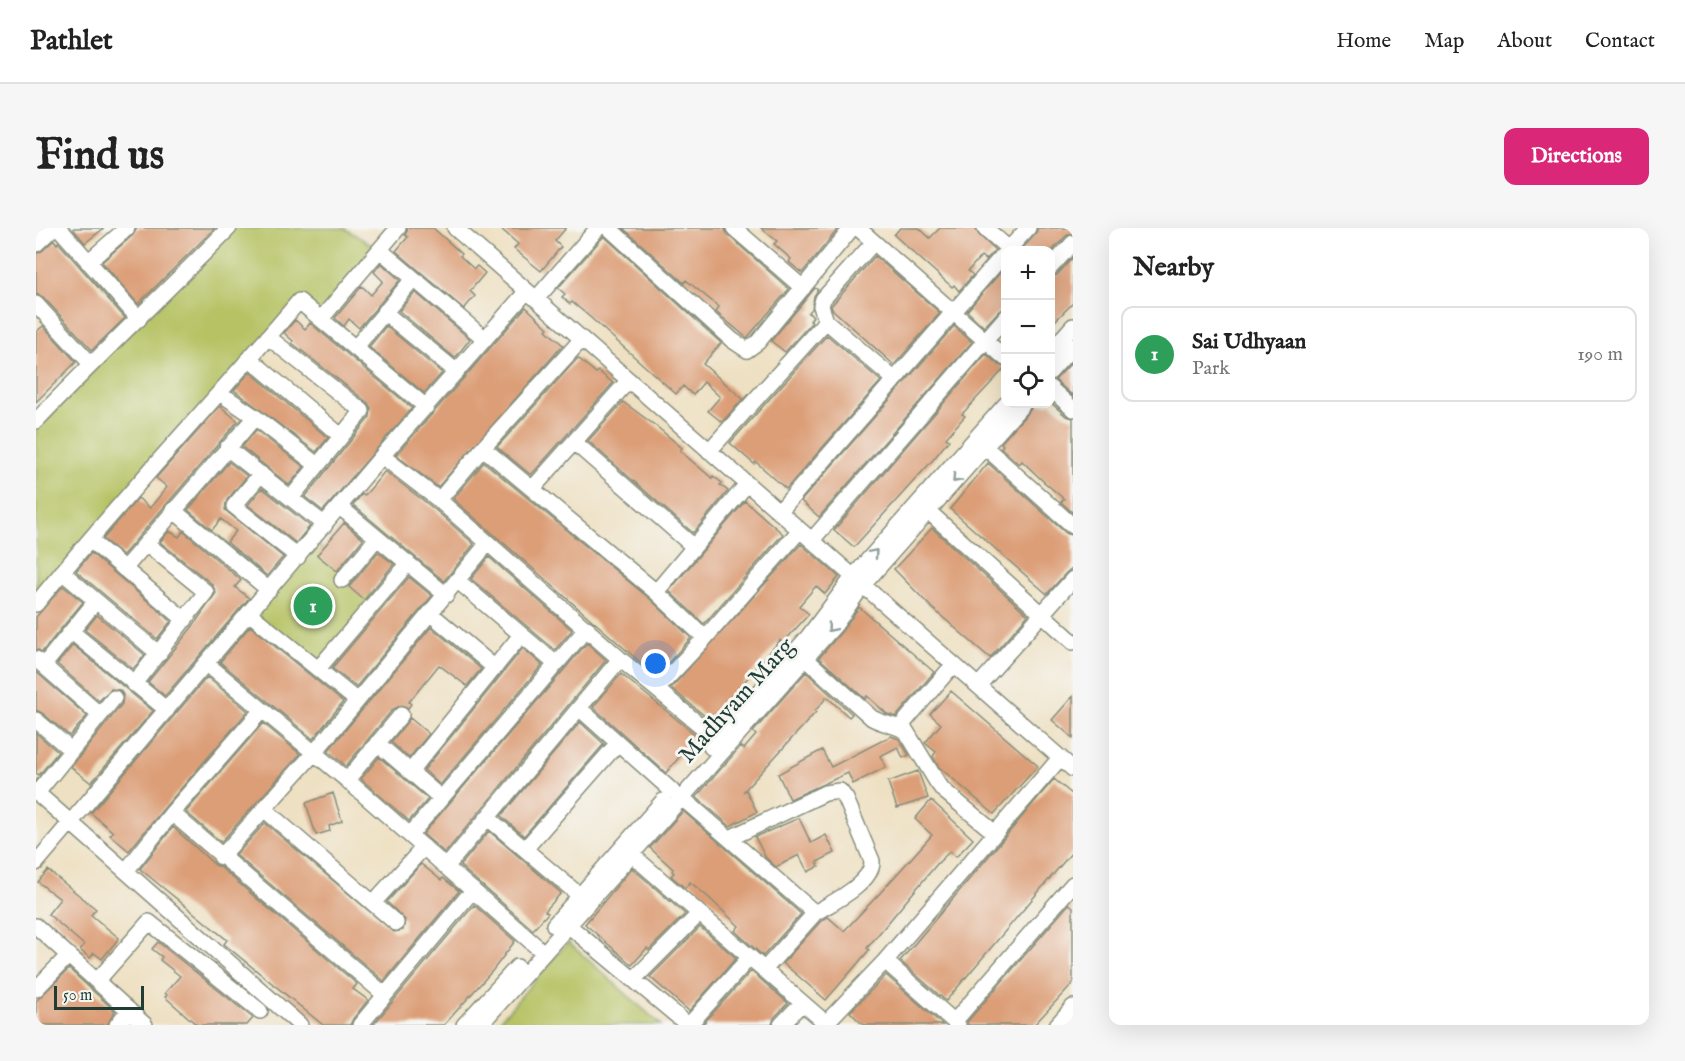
<!DOCTYPE html>
<html lang="en">
<head>
<meta charset="utf-8">
<style>
  body { margin:0; font-family:"IM FELL English",serif; background:#f6f6f6; color:#222 }
  .controls { position:absolute; right:18px; top:18px; display:grid; overflow:hidden; border-radius:12px; box-shadow:0 6px 24px #0002 }
  .controls button { width:54px; height:54px; display:grid; place-items:center; padding:0; border:0; border-bottom:2px solid #e0e0e0; background:#fff; color:#222; font:30px sans-serif }
  .scale { position:absolute; left:18px; bottom:15px; width:90px; box-sizing:border-box; padding-left:6px; border:3px solid #1f3d34; border-top:0; font-size:16px; line-height:21px; white-space:nowrap; color:#1f3d34; -webkit-text-stroke:4px #f6f6f2; paint-order:stroke }
  .you { position:absolute; left:620px; top:436px; width:21px; height:21px; margin:-15px; border:4px solid #fff; border-radius:50%; background:#1a73e8; box-shadow:0 0 0 9px #1a73e833 }
  .badge { display:grid; place-items:center; width:39px; height:39px; border-radius:50%; background:#db2777; color:#fff; font-size:20px; font-weight:700 }
  .pin { position:absolute; translate:-50% -50%; border:3px solid #fff; box-shadow:0 2px 6px #0006 }
  .list { margin:0; padding:0; list-style:none }
  h2 { display:flex; justify-content:space-between; align-items:center; height:78px; margin:0; padding:0 24px; font-size:26px }
  h2 small { font-size:20px; font-weight:400; color:#767676 }
  .list li { display:grid; grid-template-columns:39px 1fr auto; gap:18px; align-items:center; box-sizing:border-box; height:96px; margin:0 12px 12px; padding:0 12px; border:2px solid #e0e0e0; border-radius:12px }
  .list b { display:block; font-size:22px; white-space:nowrap }
  .list p { margin:0; font-size:20px; white-space:nowrap; color:#767676 }
  .list em { font-size:20px; font-style:normal; color:#767676 }
  .icon { flex:none; width:33px; height:33px; fill:none; stroke:currentColor; stroke-width:2; stroke-linecap:round; stroke-linejoin:round }
  .map { position:relative; flex:none; width:1037px; height:797px; overflow:hidden; border-radius:12px }
  header { display:flex; align-items:center; gap:36px; box-sizing:border-box; height:84px; padding:0 30px; background:#fff; border-bottom:2px solid #e0e0e0 }
  header strong { font-size:28px }
  nav { display:flex; gap:33px; margin-inline-start:auto; font-size:21px }
  .intro { display:flex; align-items:center; justify-content:space-between; box-sizing:border-box; height:144px; padding:0 36px }
  h1 { margin:0; font-size:42px }
  .button { padding:15px 27px; border-radius:12px; background:#db2777; color:#fff; font-size:21px; font-weight:700 }
  main { display:flex; gap:36px; padding:0 36px }
  aside { flex:1; background:#fff; border-radius:12px; box-shadow:0 6px 24px #0002 }
  .map>svg:first-child { display:block }
  .green { fill:#b6c264; stroke:#6a804c; stroke-width:1.5 }
  .building { fill:#dc9e77 }
  .lines { fill:none; stroke-linecap:round; stroke-linejoin:round }
  .minor-casing { stroke:#868e7b; stroke-width:18 }
  .minor { stroke:#fff; stroke-width:15 }
  .oneway { stroke:#8f9e9a }
  .labels { text-anchor:middle; dominant-baseline:central; stroke-width:6; stroke-linejoin:round; paint-order:stroke }
  .street-label { font-size:24px; fill:#1f3d34; stroke:#f6f6f2 }
</style>
</head>
<body>
<header>
<strong>Pathlet</strong>
<nav><a>Home</a><a>Map</a><a>About</a><a>Contact</a></nav>
</header>
<div class="intro"><h1>Find us</h1><a class="button">Directions</a></div>
<main>
<div class="map">
<svg width="1037" height="797" viewBox="0 0 1037 797">
  <rect width="100%" height="100%" fill="#f6f6f2"/>
  <filter id="ink" filterUnits="userSpaceOnUse"><feTurbulence type="fractalNoise" baseFrequency=".0167" numOctaves="2"/><feDisplacementMap in="SourceGraphic" scale="12" xChannelSelector="R" yChannelSelector="G"/><feConvolveMatrix kernelMatrix="1 2 1 2 8 2 1 2 1" color-interpolation-filters="sRGB"/></filter>
  <filter id="wash" filterUnits="userSpaceOnUse"><feTurbulence type="fractalNoise" baseFrequency=".008" numOctaves="4" result="noise"/><feDisplacementMap in="SourceGraphic" scale="24" xChannelSelector="R" yChannelSelector="G"/><feGaussianBlur stdDeviation="1.35" result="paint"/><feColorMatrix in="noise" values="0 0 0 0 0 0 0 0 0 0 0 0 0 0 0 0 0 1.4 0 .05"/><feComposite in="paint" operator="in"/></filter>
  <g filter="url(#wash)">
    <rect width="100%" height="100%" fill="#eee0c2"/>
    <path class="green" d="M193,0h115l36,22 -59,69 -22,-18 -263,303v-183z
      M277,312l63,59 -60,68 -67,-54z
      M532,714l93,83h-165z"/>
    <g id="blocks">
      <path class="building" d="M38,0h30l-19,15 -12,-14z
        M101,0h78l-77,76 -36,-42 31,-27z
        M372,0h25l29,26 -2,2 14,13 3,-3 8,7 -15,18 5,5 -11,13 -68,-58 12,-14 -3,-2z
        M464,0h66l-11,13 6,6 -20,24 -27,-22 4,-5z
        M587,0h101l4,7 61,54 -42,49 -31,-26 3,-5 -33,-27 -2,3z
        M725,0h78l-37,45 -13,-11 2,-3 -17,-15 3,-3z
        M864,0h19l11,10 10,-10h35l4,7 16,15 -9,10 -5,-4 -13,15 5,4 -14,16 -5,-6 -2,2 -58,-52z
        M1002,0h35v5l-7,3 -16,17v-3h-29l14,-15z
        M568,8l117,107 -18,21 40,35 -21,23 -14,-11 12,-14 -16,-15 -11,13 -10,-9 -7,8 -85,-76 -19,-16 -2,2 -8,-7 3,-3 -7,-6z
        M18,12l3,4 1,-2 67,76 -33,32 -49,-53 -7,-3v-40l6,-3z
        M839,28l65,57 -46,52 -62,-56 -1,-3z
        M1037,29v46l-23,23v-49l7,-2z
        M345,35l19,17 -41,48 -10,-9 -5,7 -9,-8 27,-32 9,9 12,-14 -9,-9z
        M969,39v41l-7,4 -14,15 -17,-16z
        M779,60l3,2 -4,6 -2,13 -4,4 5,3 -3,5 2,1 -27,30 -14,-11z
        M379,64l55,47 -15,19 -56,-47z
        M490,79l22,21 -2,2 17,15 -125,142 -42,-32z
        M259,92l10,9 5,-6 102,85 -89,103 -18,-14 65,-80 1,-9 -3,-5 -76,-60 1,-2 -9,-8z
        M7,98l33,36 -40,40v-70z
        M350,98l56,47 -18,20 -55,-46z
        M918,98l18,16 -153,175 -18,-16z
        M791,107l54,46 -95,108 -30,-27 -2,2 -24,-21z
        M950,126l13,11 6,3 -43,46 3,2 -19,22 3,2 -17,21 -78,86 -20,-17z
        M542,130l18,15 2,-2 15,12 -82,92 -34,-28z
        M1037,133v35l-18,-16z
        M214,144l78,66 -12,14 -82,-62z
        M587,174l33,24 26,22 -2,3 32,27 1,-2 9,7 -2,2 8,6 -35,42 -105,-92z
        M1014,174l16,14 7,2v95l-12,-11 3,-3 -20,-17 -22,-21 -3,3 -18,-16 2,-3 -2,-2 29,-33 3,-6h17z
        M184,178l18,15 -115,134 -20,-16 35,-41 12,10 17,-21 -11,-9z
        M220,202l48,37 -15,18 -47,-38z
        M193,234l18,14 -20,24 -2,10 58,47 -16,19 -40,-34 9,-11 -15,-12 -9,11 -24,-20z
        M448,234l166,137 41,39 -35,38 -203,-177z
        M952,235l78,70 7,3v31l-7,6 -19,21 -97,-85z
        M349,243l48,37 41,36 -30,37 -91,-76 9,-11 2,2 8,-9z
        M226,260l48,38 -14,17 -48,-38z
        M709,273l38,33 -79,90 -35,-33z
        M308,295l19,16 -26,32 -20,-16z
        M896,300l96,87 -38,43 -58,-50 -38,-39z
        M133,303l10,6 4,-6 58,49 -6,7 14,11 -84,98 -17,-14 45,-56 23,-33 -4,-9 -52,-42z
        M765,316l38,33 -14,17 -9,-8 -17,20 10,8 -26,29 -3,-3 -69,81 -40,-33z
        M342,324l16,12 -30,36 -15,-13z
        M55,325l80,68 -14,18 -81,-68z
        M453,329l83,73 -17,20 -84,-71z
        M373,349l23,19 -76,91 -24,-19z
        M27,358l20,16 -41,50 -6,-3v-32z
        M823,379l75,65 -38,45 -9,-3 -20,-18 -2,3 -46,-41 23,-27z
        M61,387l48,40 -12,14 -48,-39z
        M214,398l93,76 -30,37 -93,-77z
        M395,399l50,42 -14,17 -28,-21 -30,37 2,2 -3,4 -6,-3 -9,4 -47,57 -18,-15z
        M551,415l19,17 -161,193 -22,-19z
        M37,417l80,66 -62,72 -20,-16 51,-63 1,-9 -3,-5 -9,-1 -12,12 -42,-37z
        M487,420l19,17 -102,120 -16,-15z
        M0,444l51,44 -17,20 -28,-23 -6,-3z
        M770,444l46,42 -3,3 -22,-20 -12,14 1,1 -73,80 3,-2 11,22 -27,14 -34,-29 45,-51 3,3 12,-14 -3,-3z
        M585,446l76,62 -31,37 -73,-66z
        M171,449l41,34 -83,96 -36,44 -19,-16 3,-3 -22,-19z
        M915,463l87,75 -44,48 -55,-47 -6,-11 3,-4 -11,-9 16,-19 -11,-10z
        M1037,468v42l-21,-18z
        M374,490l19,16 -20,24 -18,-16z
        M544,494l24,22 -80,92 -23,-20z
        M227,495l37,31 -79,88 -35,-30z
        M0,505l22,19 -19,23 -3,-2z
        M855,508l8,3 10,16 -6,3 -5,-11 -18,9 6,11 -33,17 -5,-11 -58,26 -12,-25 44,-24 9,17z
        M343,529l49,42 -19,22 -48,-42z
        M882,543l10,27 -31,10 -9,-26z
        M1018,551l19,16v56l-127,150 -46,-40z
        M297,565l9,28 -13,5 1,5 -14,4 -10,-32z
        M895,572l42,39 -17,18 -6,-6 -13,13 -70,84 2,2 -16,19 -27,31 -43,-37 38,-42 7,-4 16,14 36,-38 52,-58 -17,-16z
        M647,583l118,103 -38,42 -28,-25 4,-5 -32,-30 -17,-14 -5,6 -14,-12 3,-3 -2,-2 1,-2 -23,-21z
        M763,590l12,25 15,-8 9,18 -18,9 2,4 -11,6 -9,-17 -23,12 -10,-9 -11,-21z
        M229,595l129,109 9,-2 2,-10 -18,-18 34,-38 20,16 2,-2 16,13 -75,90 -148,-126z
        M137,599l42,38 5,2 137,117 -4,5 15,11 -15,19 -3,6h-27l-99,-81 3,-4 -87,-71z
        M453,603l72,62 -16,18 3,2 -15,17 -73,-64z
        M596,640l53,46 -36,36 -2,-2 -15,17 -47,-41z
        M12,642l48,39 -5,6 28,23 -17,21 -8,-6 -4,5 -10,-8 4,-5 -36,-31 12,-15 -22,-17z
        M1033,676l4,3v76l-39,42h-66l-1,-3z
        M438,677l41,36 -22,29 -49,55h-71z
        M664,699l36,31 -47,53 -39,-34z
        M122,714l95,76 -6,7h-50l-32,-28 2,-2 -2,-2 15,-17 -20,-16 2,-3 -10,-8z
        M33,741l46,42 -8,14h-71v-24z
        M715,743l37,32 -14,15 -2,7h-70z
        M850,747l57,50h-79l-5,-4 -9,-9z"/>
    </g>
  </g>
  <g filter="url(#ink)">
    <use href="#blocks" fill-opacity="0" stroke="#868e7b" stroke-width="1.5"/>
    <g class="lines">
      <defs>
        <path id="minor" d="M23,0l80,91
          M419,0l618,541
          M573,0l123,112 15,10 11,-8 94,-114
          M698,0l69,60
          M822,0l147,130
          M949,0l24,21
          M838,14l-51,57 -2,7 5,15 68,58
          M0,16l17,-16
          M344,22l105,89
          M972,22l20,-22
          M52,34l39,-34
          M1014,40l23,-25
          M500,71l62,-71
          M0,76l55,60
          M348,84l73,60
          M285,91l77,-91
          M232,109l94,74 -71,87
          M319,120l58,-69
          M1014,124l23,-26
          M214,131l91,77
          M1014,144l23,-26
          M1014,160l23,21
          M219,189l62,48
          M0,193c63,-66 129,-128 193,-193
          M538,214l120,105
          M949,219l88,79
          M191,220l98,77
          M447,220l173,144 49,46
          M673,223l117,-130
          M346,228l57,44 181,159 98,81
          M225,246l-27,32 64,51
          M497,260l96,-108
          M403,272l44,-52 99,-109
          M304,279l106,88
          M137,282l96,80
          M892,283l145,131
          M743,284l226,-259
          M54,312l95,80
          M776,312l193,-222
          M88,341l131,-152 -35,-24
          M26,344l97,82
          M306,352l35,-42
          M422,353l98,83
          M620,364l91,-108
          M0,376c84,-104 177,-201 263,-303l127,106
          M213,385l107,87
          M395,386l64,54
          M36,404l95,78
          M769,430l67,60c11,6 23,7 34,13l31,51 6,8 52,43
          M0,431l64,56
          M171,436l140,116 189,166
          M8,437l52,-64
          M282,441l90,-106
          M98,456l72,-92 -60,-49
          M942,458l95,-107
          M622,460l47,-50 95,-108
          M543,480l93,83
          M0,492l35,30
          M864,499l53,-62
          M341,515l64,55
          M675,519l97,-110 45,-60 153,-173
          M374,544l111,-137
          M311,552l54,-65
          M0,564l264,233
          M1,565l77,-95
          M645,569l134,116 -51,57
          M228,581l132,114
          M136,585l213,182
          M452,590l91,77
          M374,607l177,-207
          M694,610l95,-45 15,-2 6,8 26,62c1,22 -39,41 -57,52
          M489,621l93,-106
          M595,626l197,171
          M185,629l93,-104 174,-210
          M0,635l346,-407 145,-165
          M411,638l173,-207
          M90,643l46,-58 90,-103
          M337,675l51,-56
          M518,697l109,-124
          M532,697l120,100
          M0,698l109,99
          M849,733l73,64
          M598,751l65,-65
          M61,753l52,-59 111,89
          M0,761l33,-34
          M918,794l119,-138
          M790,795l59,-62 175,-203
          M81,797l12,-15
          M324,797l113,-135
          M428,797l53,-58
          M444,797l355,-400 28,-40 160,-181
          M653,797l61,-68
          M745,797l21,-22
          M1021,797l16,-18"/>
      </defs>
      <use href="#minor" class="minor-casing"/>
      <use href="#minor" class="minor"/>
    </g>
    <defs><path id="oneway-chevron" d="M-2-3.5L2.5 0L-2 3.5" fill="none" stroke-width="1.6" stroke-linecap="round" stroke-linejoin="round" transform="scale(1.5)"/></defs>
    <g class="oneway">
      <use href="#oneway-chevron" transform="translate(920 251) rotate(132)"/>
      <use href="#oneway-chevron" transform="translate(838 325) rotate(-49)"/>
      <use href="#oneway-chevron" transform="translate(795 400) rotate(130)"/>
    </g>
  </g>
  <g class="labels">
    <g class="street-label">
      <text transform="translate(701 473) rotate(-48)">Madhyam Marg</text>
    </g>
  </g>
</svg>
<div class="controls">
<button>+</button>
<button>−</button>
<button><svg class="icon" aria-label="locate" viewBox="0 0 24 24"><circle cx="12" cy="12" r="6"/><path d="M12 2v4M12 18v4M2 12h4M18 12h4"/></svg></button>
</div>
<div class="scale">50 m</div>
<div class="you"></div>
<div class="pin badge" style="left:277px;top:378px;background:#2e9e5b">1</div>
</div>
<aside>
<h2>Nearby<small></small></h2>
<ul class="list">
<li><span class="badge" style="background:#2e9e5b">1</span><div><b>Sai Udhyaan</b><p>Park</p></div><em>190 m</em></li>
</ul>
</aside>
</main>
</body>
</html>
